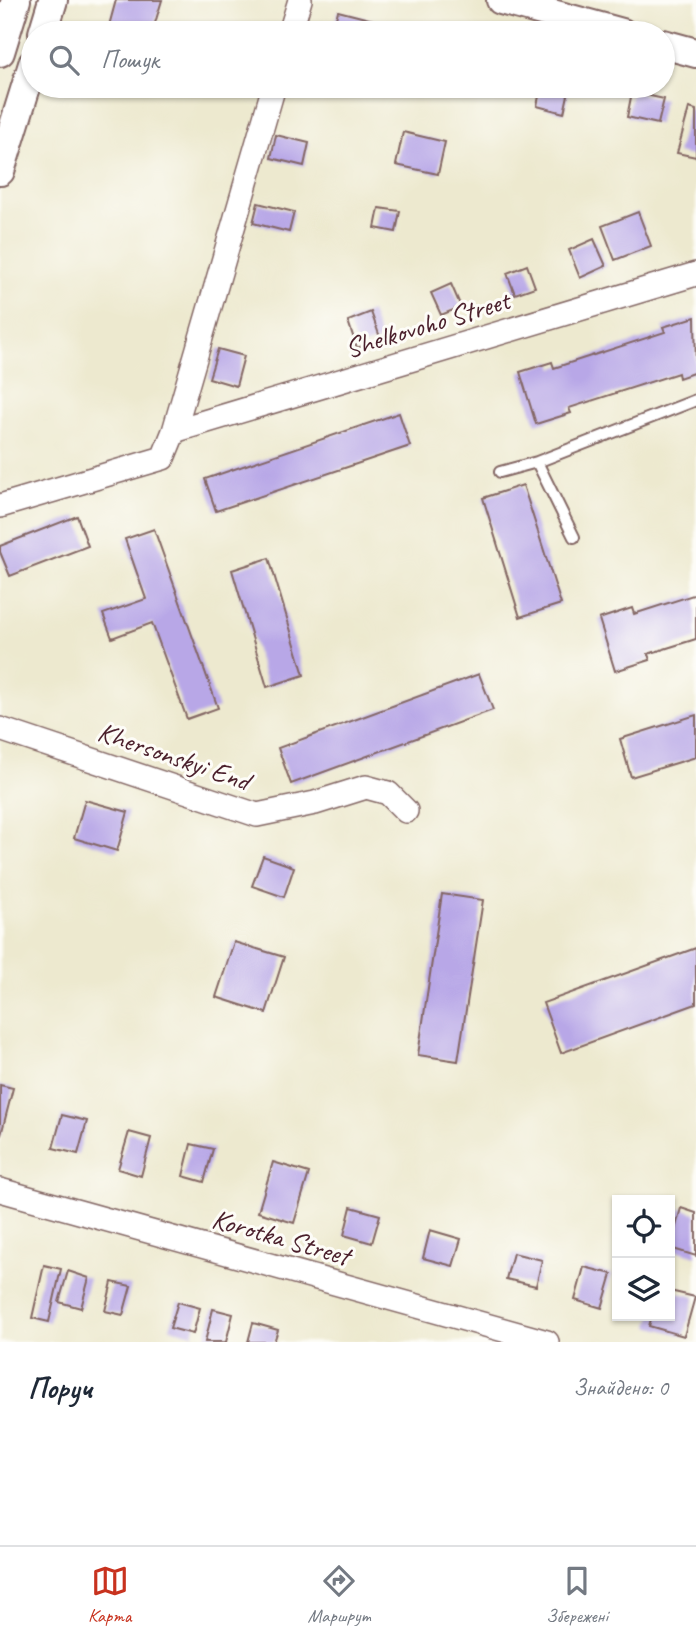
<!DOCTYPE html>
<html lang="uk">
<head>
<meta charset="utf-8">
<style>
  body { margin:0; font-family:Caveat,sans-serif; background:#f6f6f7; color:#1f2937 }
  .controls { position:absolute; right:21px; bottom:21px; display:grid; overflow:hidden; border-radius:0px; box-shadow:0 2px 5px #0004 }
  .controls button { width:63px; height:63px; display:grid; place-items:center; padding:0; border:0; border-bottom:2px solid #e0e1e3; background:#fff; color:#1f2937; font:35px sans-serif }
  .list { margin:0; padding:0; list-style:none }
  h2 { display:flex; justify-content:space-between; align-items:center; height:91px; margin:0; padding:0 28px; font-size:30px }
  h2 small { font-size:23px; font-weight:400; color:#747a83 }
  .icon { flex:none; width:38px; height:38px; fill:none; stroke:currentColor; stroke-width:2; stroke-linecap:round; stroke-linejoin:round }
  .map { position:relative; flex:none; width:696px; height:1342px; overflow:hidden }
  .search { position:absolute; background:#fff; box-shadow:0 2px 5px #0004; left:21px; right:21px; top:21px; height:77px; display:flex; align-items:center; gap:18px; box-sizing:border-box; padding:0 24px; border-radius:38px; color:#747a83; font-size:26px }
  .sheet { height:203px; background:#fff }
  nav { display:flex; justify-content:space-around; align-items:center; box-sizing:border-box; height:98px; border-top:2px solid #e0e1e3; background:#fff; font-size:19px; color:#747a83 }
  nav a { display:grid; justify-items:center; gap:4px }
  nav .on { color:#c8321e }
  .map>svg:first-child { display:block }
  .building { fill:#b8a7e7 }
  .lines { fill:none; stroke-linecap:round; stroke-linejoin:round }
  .service-casing { stroke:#836664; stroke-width:14 }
  .minor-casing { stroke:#836664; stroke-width:26 }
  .tertiary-casing { stroke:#836664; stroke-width:32 }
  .service { stroke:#fff; stroke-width:10 }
  .minor { stroke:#fff; stroke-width:23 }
  .tertiary { stroke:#fff; stroke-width:28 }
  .labels { text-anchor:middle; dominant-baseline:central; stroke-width:6; stroke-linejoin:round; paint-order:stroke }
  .street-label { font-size:28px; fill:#4a1f2b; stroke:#fdfcf7 }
</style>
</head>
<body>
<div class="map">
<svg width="696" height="1342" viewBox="0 0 696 1342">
  <rect width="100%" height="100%" fill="#fdfcf7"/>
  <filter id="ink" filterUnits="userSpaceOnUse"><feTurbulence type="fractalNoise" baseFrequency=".0143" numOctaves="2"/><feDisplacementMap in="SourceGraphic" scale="14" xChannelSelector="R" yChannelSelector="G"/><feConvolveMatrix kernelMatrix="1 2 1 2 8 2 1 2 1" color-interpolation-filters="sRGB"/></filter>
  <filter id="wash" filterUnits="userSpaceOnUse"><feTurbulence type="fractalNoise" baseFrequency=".00686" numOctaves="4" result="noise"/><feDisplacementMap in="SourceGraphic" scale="28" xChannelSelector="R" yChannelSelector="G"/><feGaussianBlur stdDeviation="1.57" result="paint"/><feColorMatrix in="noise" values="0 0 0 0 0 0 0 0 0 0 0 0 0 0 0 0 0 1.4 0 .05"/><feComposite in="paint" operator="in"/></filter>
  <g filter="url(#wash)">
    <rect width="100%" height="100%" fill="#ede9cf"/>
    <g id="blocks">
      <path class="building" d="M116,0h46l-10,33h-45z
        M338,11l35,9 -4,13h-37z
        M541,86h29l-6,27 -27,-7z
        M632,92l32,7 -6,25 -31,-7z
        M689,108l7,2v47l-19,-4z
        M403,132l42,10 -7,32 -42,-9z
        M276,135l33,8 -5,23 -33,-8z
        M258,203l36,9 -5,20 -36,-9z
        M379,208l21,3 -4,21 -21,-4z
        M638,212l13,34 -36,14 -13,-34z
        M594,239l12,27 -26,12 -11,-28z
        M527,265l8,22 -20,7 -8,-21z
        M451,284l10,23 -20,8 -10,-22z
        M371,312l10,28 -24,8 -9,-27z
        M695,317l1,55 -17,6 -1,-5 -109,35 2,5 -35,11 -16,-52 32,-10 2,6 111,-36 -2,-5z
        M218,349l26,7 -8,30 -27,-8z
        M399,413l11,33 -194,65 -11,-32z
        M523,485l38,119 -41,13 -37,-119z
        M77,516l11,30 -78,30 -10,-24v-6z
        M154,529l64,179 -31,11 -35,-96 -40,15 -9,-24 43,-15 -21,-60z
        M269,558l35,117 -37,12 -35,-117z
        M696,594v45l-48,15 2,6 -35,11 -16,-52 33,-11 2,6z
        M479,674l14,36 -202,74 -13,-36z
        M696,715v42l-65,20 -11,-38z
        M85,800l43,12 -11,39 -43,-13z
        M263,856l31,11 -10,30 -32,-11z
        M442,894l41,6 -25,161 -40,-6z
        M234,942l50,15 -18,56 -50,-16z
        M696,948v56l-135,49 -18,-50z
        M0,1085l13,3 -12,47h-1z
        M62,1115l25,6 -9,33 -25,-6z
        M129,1132l22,6 -10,38 -23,-7z
        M191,1144l22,5 -9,33 -21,-6z
        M273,1162l36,11 -15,50 -36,-11z
        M351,1207l29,8 -8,28 -28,-8z
        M681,1208l15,5v43l-26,-8z
        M430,1230l31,9 -8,27 -30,-8z
        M513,1253l29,7 -6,26 -30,-7z
        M44,1265l17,4 -12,53 -17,-4z
        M584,1267l28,7 -10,34 -27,-8z
        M68,1271l21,7 -8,30 -22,-6z
        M112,1282l19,4 -8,29 -18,-4z
        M670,1291l25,6 -11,39 -35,-10 3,-10h18z
        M178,1302l22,6 -7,26 -23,-6z
        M213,1309l20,5 -7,28h-21z
        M253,1323l25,7 -4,12h-26z"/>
    </g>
  </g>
  <g filter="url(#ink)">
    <use href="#blocks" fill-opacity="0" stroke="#836664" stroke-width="2"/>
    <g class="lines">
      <defs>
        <path id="service" d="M537,462l37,75
          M500,472l37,-10 159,-62"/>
        <path id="minor" d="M290,33l10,-33
          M174,431l100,-345
          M0,506l163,-48 11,-27 522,-157
          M0,729l257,86 58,-12 51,-16 22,6 18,18
          M0,1190l547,152"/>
        <path id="tertiary" d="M501,0l121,33
          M43,33l10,-33
          M663,44l33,9
          M0,52l16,-52
          M0,171l33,-107"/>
      </defs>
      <use href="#service" class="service-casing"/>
      <use href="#minor" class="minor-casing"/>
      <use href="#tertiary" class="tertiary-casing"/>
      <use href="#service" class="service"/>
      <use href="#minor" class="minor"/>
      <use href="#tertiary" class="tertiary"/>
    </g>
  </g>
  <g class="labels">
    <g class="street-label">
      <text transform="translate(427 324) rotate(-17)">Shelkovoho Street</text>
      <text transform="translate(174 756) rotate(19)">Khersonskyi End</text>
      <text transform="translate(281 1237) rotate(16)">Korotka Street</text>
    </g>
  </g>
</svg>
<div class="controls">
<button><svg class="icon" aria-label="locate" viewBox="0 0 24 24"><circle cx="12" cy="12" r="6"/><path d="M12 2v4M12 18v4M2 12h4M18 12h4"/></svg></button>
<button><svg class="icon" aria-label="layers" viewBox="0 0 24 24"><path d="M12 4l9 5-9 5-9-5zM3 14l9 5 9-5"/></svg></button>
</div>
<div class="search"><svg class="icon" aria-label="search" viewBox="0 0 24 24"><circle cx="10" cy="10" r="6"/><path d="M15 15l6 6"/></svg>Пошук</div>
</div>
<section class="sheet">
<h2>Поруч<small>Знайдено: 0</small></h2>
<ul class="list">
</ul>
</section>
<nav>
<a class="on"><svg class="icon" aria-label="map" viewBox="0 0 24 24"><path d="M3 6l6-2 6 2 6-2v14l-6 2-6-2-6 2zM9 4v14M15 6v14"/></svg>Карта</a>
<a><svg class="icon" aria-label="directions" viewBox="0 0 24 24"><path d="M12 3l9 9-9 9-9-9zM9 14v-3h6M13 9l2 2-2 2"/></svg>Маршрут</a>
<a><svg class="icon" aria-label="saved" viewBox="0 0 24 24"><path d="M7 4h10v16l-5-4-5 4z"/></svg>Збережені</a>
</nav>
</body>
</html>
